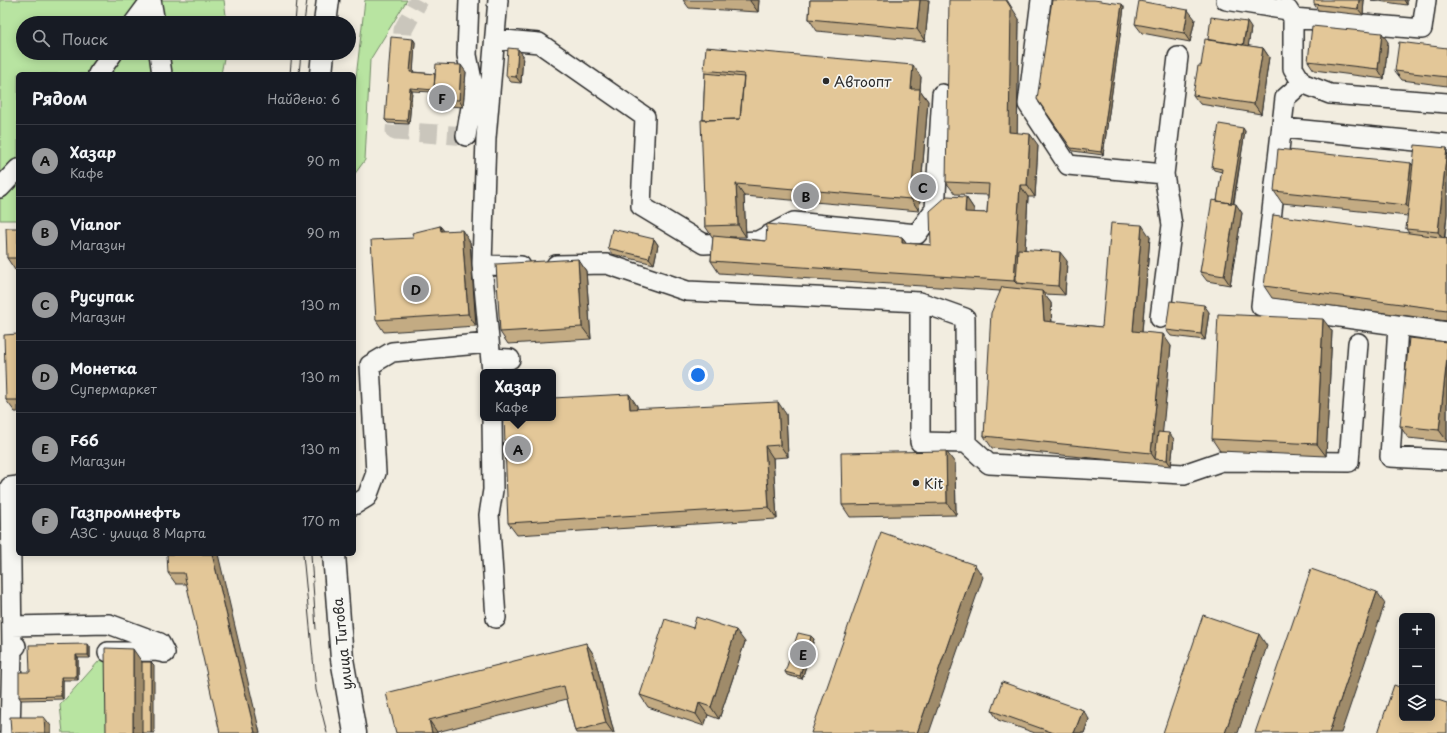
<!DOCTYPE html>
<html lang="ru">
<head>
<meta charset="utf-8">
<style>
  body { margin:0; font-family:"Playpen Sans",sans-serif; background:#242831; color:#f1f3f6 }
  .controls { position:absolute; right:12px; bottom:12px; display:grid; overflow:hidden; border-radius:6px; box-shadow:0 2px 10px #0003 }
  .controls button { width:36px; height:36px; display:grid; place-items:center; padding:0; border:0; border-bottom:1px solid #363941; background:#171b24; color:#f1f3f6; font:20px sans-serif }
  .you { position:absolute; left:698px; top:375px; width:14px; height:14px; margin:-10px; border:3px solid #fff; border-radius:50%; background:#1a73e8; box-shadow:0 0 0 6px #1a73e833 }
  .badge { display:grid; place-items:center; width:26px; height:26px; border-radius:50%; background:#98999b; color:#111; font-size:13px; font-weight:700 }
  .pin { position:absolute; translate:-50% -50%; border:2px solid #fff; box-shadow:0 1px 4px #0006 }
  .popup { position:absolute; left:480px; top:369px; width:76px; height:52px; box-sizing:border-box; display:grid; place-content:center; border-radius:6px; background:#171b24; filter:drop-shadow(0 1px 3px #0005); font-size:13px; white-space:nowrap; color:#9ea1a6 }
  .popup b { font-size:15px; color:#f1f3f6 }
  .popup::after { content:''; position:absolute; left:50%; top:100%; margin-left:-8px; border:8px solid transparent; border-top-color:#171b24 }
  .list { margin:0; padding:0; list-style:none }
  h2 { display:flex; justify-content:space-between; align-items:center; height:52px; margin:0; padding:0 16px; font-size:17px }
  h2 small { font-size:13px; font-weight:400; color:#9ea1a6 }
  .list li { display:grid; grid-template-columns:26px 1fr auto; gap:12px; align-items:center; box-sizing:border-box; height:72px; padding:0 16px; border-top:1px solid #363941 }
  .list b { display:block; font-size:15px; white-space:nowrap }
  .list p { margin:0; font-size:13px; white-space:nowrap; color:#9ea1a6 }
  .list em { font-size:13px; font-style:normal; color:#9ea1a6 }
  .icon { flex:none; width:22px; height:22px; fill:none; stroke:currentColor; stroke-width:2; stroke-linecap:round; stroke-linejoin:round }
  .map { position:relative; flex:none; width:1447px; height:733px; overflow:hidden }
  .search { position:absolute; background:#171b24; box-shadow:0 2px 10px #0003; left:16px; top:16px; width:340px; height:44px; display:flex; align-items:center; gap:10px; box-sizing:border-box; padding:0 14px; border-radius:22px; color:#9ea1a6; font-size:15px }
  .panel { position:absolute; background:#171b24; box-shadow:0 2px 10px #0003; left:16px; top:72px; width:340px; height:484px; border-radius:6px }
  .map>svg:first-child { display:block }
  .green { fill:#b8e4a1; stroke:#728866 }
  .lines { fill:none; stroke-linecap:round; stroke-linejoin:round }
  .minor-tunnel { stroke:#cac6bc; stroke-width:19; stroke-dasharray:19 10; stroke-linecap:butt }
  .minor-casing { stroke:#2b2b2b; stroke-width:22 }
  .major-casing { stroke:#2b2b2b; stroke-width:25 }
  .minor { stroke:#f6f6f2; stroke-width:19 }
  .major { stroke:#f6f6f2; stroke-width:22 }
  .tram { stroke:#2b2b2b; stroke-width:1 }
  .wall { fill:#c3ab83; stroke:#2b2b2b }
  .shaded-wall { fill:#9f8b6a; stroke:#2b2b2b }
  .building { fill:#e3c798; stroke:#2b2b2b }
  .poi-dot { fill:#2b2b2b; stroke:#f6f6f2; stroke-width:1.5 }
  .labels { text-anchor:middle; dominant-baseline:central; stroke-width:3.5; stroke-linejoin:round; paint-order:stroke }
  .poi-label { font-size:14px; fill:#2b2b2b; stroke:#f6f6f2; text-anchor:start }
  .street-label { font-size:14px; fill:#2b2b2b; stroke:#f6f6f2 }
</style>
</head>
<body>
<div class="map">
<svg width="1447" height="733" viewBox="0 0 1447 733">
  <rect width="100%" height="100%" fill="#f2ede0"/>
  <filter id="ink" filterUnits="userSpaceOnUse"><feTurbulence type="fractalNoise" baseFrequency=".025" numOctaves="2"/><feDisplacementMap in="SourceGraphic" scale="8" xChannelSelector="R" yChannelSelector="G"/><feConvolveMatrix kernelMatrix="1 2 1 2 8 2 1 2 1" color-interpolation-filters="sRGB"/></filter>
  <g filter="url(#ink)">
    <path class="green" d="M0,0h224l3,23h-204v30h202l-4,21h-203v146h-18z
      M365,0h42l-37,60 -5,100 -11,15v-80z
      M107,652l1,81h-45l-3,-28z"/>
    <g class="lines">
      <path class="minor-tunnel" d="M401,63l2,-33 16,-30
        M398,97l-3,34 87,6"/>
      <defs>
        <path id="minor" d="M151,0l4,23
          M1041,0l-13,104 40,61 96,9 14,-117
          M1226,0l62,10 5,8v50l9,15 28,11 117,9
          M1293,18l129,11 4,-29
          M134,23l17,-23
          M495,39l44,4 106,74 -4,89 63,38 54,-3 36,-19 123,12 18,-25 7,-115
          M159,53l3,21
          M98,74l15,-21
          M1302,83l-17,15 -24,208 186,26
          M1283,128l164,16
          M466,136l8,-46 -7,-35 2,-55
          M0,188l18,-19
          M482,265l39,1
          M556,265l51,-1 80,27 233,11v140l46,1 23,21 195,10 38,-13 127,1 9,-119
          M920,302l45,16 1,125
          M1160,318l12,-93 -8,-51
          M1398,326l-8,131 57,3
          M491,358l19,1
          M492,372l-10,-107 4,-127 12,-138
          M492,418l1,72 -4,25 7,103
          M354,505l13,-8 9,-24 -6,-108 22,-13 97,-9
          M12,626l97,-2 51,19 5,10
          M16,646l-4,4 -2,-163 8,-1
          M108,652l47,-1 10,2
          M10,733l2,-83"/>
        <path id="major" d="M325,23l3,-23
          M321,74l2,-21
          M334,554l8,105 13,74"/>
      </defs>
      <use href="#minor" class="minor-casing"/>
      <use href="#major" class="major-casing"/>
      <use href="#minor" class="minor"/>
      <use href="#major" class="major"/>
      <path class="tram" d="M295,23l2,-23
        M304,23l3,-23
        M290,74l2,-21
        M299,74l2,-21
        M303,554l13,136 11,43
        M311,554l5,75"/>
    </g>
    <path class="wall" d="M683,0h76l-1,12 -69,-4z
      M810,0h119l-4,41 -108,-10 -8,-12z
      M1364,0l-1,15 -45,-5 -4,-6z
      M1371,0h36v5z
      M1122,4l2,3 -21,148 -30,-4 -36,-52z
      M1019,19l-2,114 21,12 -3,52h-7l-3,53 42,11 -2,34 -21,-1 7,9 1,19 50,5 48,-90 -8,95 29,14 -9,87 12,6 -3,27 -179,-18 -8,-12 16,-145 -281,-18 -8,-12 2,-23 -8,-12 -2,-106 2,-47 -1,-3 217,7 -1,13 8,11 -9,110 -175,-15 2,41h-17l37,4 136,-4 5,6 24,2 35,-48 8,12v4h13l1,-18 -33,-1 -9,-12z
      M1195,19l-5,23 -48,-9 -7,-9z
      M1251,28l-3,18 15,2 6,9 -8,57 -61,-10 -7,-9 15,-55z
      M413,39l2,3 -2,30 22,2 31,-2 -3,35 -26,-2 -4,-6 1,-7 -22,-1 -3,33 -21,-1 -3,-3z
      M1388,42l-4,37 -70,-9 -6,-9z
      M1447,48v38l-45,-6 -7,-9z
      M523,55l-2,28 -10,-1 -5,-6z
      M1245,131l-11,72 8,10 -12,72 -23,-4 -7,-9 17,-71 5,-29 -8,-2 -2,-3z
      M1447,148v66l-2,23 2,1v83l-175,-23 -8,-12 145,-53 -3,-4 2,-13 -126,-13 -8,-12 137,-28 2,2z
      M440,226l4,5 26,11 6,84 -92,6 -8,-12 38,-82z
      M18,228v42h-3l-8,-12z
      M654,239l4,6 -4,19 -42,-10 -4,-6z
      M578,259l8,12 5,68 -83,5 -8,-12z
      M1209,312l-4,28 -34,-4 -5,-6z
      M1332,331l-6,125 -106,-5 -8,-12z
      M18,334v78h-3l-9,-12z
      M1447,342v100l-39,-4 -8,-12z
      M629,394l8,12v3l149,5 2,43 -15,1 4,61 -260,16 -9,-12z
      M955,463l1,52 -106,2 -8,-12z
      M218,554l-32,30h-10l-8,-11z
      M693,628l52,14 -26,77 -11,-4 -4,11 -56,-19 -8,-12z
      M811,636l3,3 -12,40 -15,-4 -2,-3z
      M586,643l8,12 20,78h-38l-1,-2 -8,-32 -130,33v1h-41z
      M90,647v11h-12v22h-15v19l-42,1 -2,-3 11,-25z
      M992,711l97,8 -5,14h-49l-37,-13z"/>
    <path class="shaded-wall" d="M750,0h9l-1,12 -8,-11z
      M920,0h9l-4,41 -8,-12z
      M1006,0h1l12,19 -2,125 -8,-12z
      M1359,0h5l-1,15 -5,-6z
      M1404,0h3v5z
      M1122,4l2,3 -21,148 -2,-3z
      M1188,10l7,9 -5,23 -6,-9z
      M1247,22l4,6 -4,26 -4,-6z
      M1382,33l6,9 -4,37 -6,-10z
      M413,39l2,3 -2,33 -3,-3z
      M1263,48l6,9 -8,57 -7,-10z
      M518,49l5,6 -2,28 -5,-6z
      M461,65l5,7 -3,35 -4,-7z
      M913,65l8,12 -1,13 8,11 -9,110 -8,-12v-110z
      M410,88l2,3 -3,33 -2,-3z
      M1243,128l2,3 -13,80 -2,-3z
      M1030,134l8,11 -3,52 -8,-12z
      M1447,148v66l-3,27 -6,-9z
      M1411,163l8,11 -4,43 -9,-12z
      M736,184l8,12 2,41 -8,-12z
      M1020,185l8,12 -5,87 -7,-1 -2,-2z
      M966,197l8,12 -1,15 -8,-12z
      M1236,204l6,9 -12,72 -6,-9z
      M1142,225l8,12 -9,105 -8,-11z
      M440,226l9,11 -8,-6z
      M462,230l8,12 6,84 -8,-12z
      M902,237l9,12 -9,-6z
      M654,239l4,6 -4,19 -5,-6z
      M1060,252l7,9 -2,34 -7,-9z
      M578,259l8,12 5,68 -9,-12z
      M1042,291l9,12 1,29 -8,-11z
      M1204,305l5,7 -4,28 -4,-6z
      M1323,319l9,12 -6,125 -9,-12z
      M1163,334l8,12 -11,113h-5l-4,-6z
      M1447,358v83l-8,-11z
      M629,394l8,12 1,15 -8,-12z
      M778,402l8,12 2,43 -8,-12z
      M1169,433l5,6 -3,27 -4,-6z
      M765,446l8,12 4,61 -8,-12z
      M946,451l9,12 1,52 -9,-12z
      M212,554h6l42,179h-5z
      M975,565l8,12 -54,156h-12z
      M1377,592l8,11 -44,130h-12z
      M736,630l9,12 -26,77 -8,-12z
      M1259,634l8,12 -29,87h-13z
      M811,636l3,3 -12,40 -2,-3z
      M586,643l8,12 20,78h-1l-7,-10z
      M88,644l2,3v11l-2,-3z
      M133,649l11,16v68h-11z
      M76,655l2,3v22l-2,-3z
      M151,662l3,3v68h-3z
      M61,677l2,3v19l-2,-3z
      M699,703l9,12 -4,11 -8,-12z
      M1083,710l6,9 -5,14h-10z
      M44,717l7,9v7h-6z
      M429,720l8,12v1h-5z"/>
    <path class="building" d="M810,0h110l-3,29 -108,-10z
      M949,0h57l5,8 -2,124 21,2 -3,51h-7l-6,96 -303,-20 2,-25 53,5 1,-17 135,13v6l29,2 -1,-34 17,-15 19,1 -1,15 22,1 2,-29 -43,-2z
      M1052,0h42l28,4 -21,148 -30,-4 -34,-49z
      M1314,0h45l-1,9 -44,-5z
      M1139,1l49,9 -4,23 -49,-9z
      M1211,17l36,5 -4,23 -35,-5z
      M1312,26l70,7 -4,36 -70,-8z
      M391,37l22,2 -3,33 25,2 -1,16 -24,-2 -3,33 -22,-1z
      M1205,39l58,9 -9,56 -61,-9 5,-29h3z
      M1399,42l48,6v29l-52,-6z
      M706,47l207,18 -2,24h9l-9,110 -175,-15 2,41 -33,1 -4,-106 39,-1 4,-45 -40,-4z
      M508,48l10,1 -2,28 -10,-1z
      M436,64l25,1 -2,35 -26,-1z
      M705,73l39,4 -4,42 -37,1z
      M1219,124l24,4 -12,75 -14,-2 5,-32 -10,-2z
      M1415,145l32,3 -9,84 -32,-3z
      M1278,149l133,14 -5,42 -132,-14z
      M1212,200l24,4 -12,72 -24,-4z
      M1273,215l174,23v72l-183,-24z
      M1111,223l31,2 -9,106 30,3 -12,119 -167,-17 7,-123 11,-26 40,4 2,30 58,6z
      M440,226l1,5 21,-1 6,84 -92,6 -5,-80 43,-2 -2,-5z
      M6,228h12v30h-11z
      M612,229l42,10 -5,19 -41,-10z
      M1018,249l42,3 -2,34 -42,-3z
      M578,259l4,68 -82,5 -4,-68z
      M1170,301l34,4 -3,29 -35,-4z
      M1218,314l105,5 -6,125 -105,-5z
      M18,334v66h-12l-2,-65z
      M1409,338l38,4v16l-8,72 -39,-4z
      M629,394l1,15 148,-7 2,43 -15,1 4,61 -261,16 -4,-105h49v-20z
      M1158,432l11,1 -2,27 -12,-1z
      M946,451l1,52 -105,2 -1,-52z
      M881,532l94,33 -58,168h-106z
      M167,554h45l43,179h-35l-36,-160h-16z
      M1311,569l66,23 -48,141h-74z
      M1203,615l56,19 -34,99h-62z
      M696,617l40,13 -25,77 -12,-4 -3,11 -56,-19 25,-76 28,9z
      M798,633l13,3 -11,40 -15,-4z
      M586,643l20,80 -31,8 -11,-45 -135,34 3,13h-36l-10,-40z
      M88,644v11h-12v22h-15v19l-42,1v-25h11l-1,-27z
      M105,648l28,1v84h-27z
      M142,662h9v71h-9z
      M1002,682l81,28 -9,23h-20l-62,-22z
      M1394,685l8,3v30h30v-20l15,5v30h-69z
      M10,717h34l1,16h-34z"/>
  </g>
  <g class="poi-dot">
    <circle cx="826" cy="81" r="4"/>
    <circle cx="916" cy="483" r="4"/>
  </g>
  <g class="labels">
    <g class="poi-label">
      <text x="834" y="81">Автоопт</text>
      <text x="924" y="483">Kit</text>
    </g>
    <g class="street-label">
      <text transform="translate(342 644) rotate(-96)">улица Титова</text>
    </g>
  </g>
</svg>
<div class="controls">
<button>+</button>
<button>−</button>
<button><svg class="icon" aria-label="layers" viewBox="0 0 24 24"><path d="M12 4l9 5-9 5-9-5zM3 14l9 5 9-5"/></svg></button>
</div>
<div class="you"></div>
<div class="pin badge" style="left:518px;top:449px">A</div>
<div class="popup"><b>Хазар</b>Кафе</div>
<div class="pin badge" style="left:806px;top:196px">B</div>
<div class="pin badge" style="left:923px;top:187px">C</div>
<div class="pin badge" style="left:416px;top:289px">D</div>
<div class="pin badge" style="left:803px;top:654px">E</div>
<div class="pin badge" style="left:442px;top:98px">F</div>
<div class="search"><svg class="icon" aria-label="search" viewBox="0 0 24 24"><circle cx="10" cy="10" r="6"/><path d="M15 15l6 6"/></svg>Поиск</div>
<section class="panel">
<h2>Рядом<small>Найдено: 6</small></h2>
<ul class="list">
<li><span class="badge">A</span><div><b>Хазар</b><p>Кафе</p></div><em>90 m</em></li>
<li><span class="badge">B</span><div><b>Vianor</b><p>Магазин</p></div><em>90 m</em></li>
<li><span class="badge">C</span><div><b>Русупак</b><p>Магазин</p></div><em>130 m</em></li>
<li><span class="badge">D</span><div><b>Монетка</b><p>Супермаркет</p></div><em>130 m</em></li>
<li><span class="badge">E</span><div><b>F66</b><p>Магазин</p></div><em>130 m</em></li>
<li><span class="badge">F</span><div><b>Газпромнефть</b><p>АЗС · улица 8 Марта</p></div><em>170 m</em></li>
</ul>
</section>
</div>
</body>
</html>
